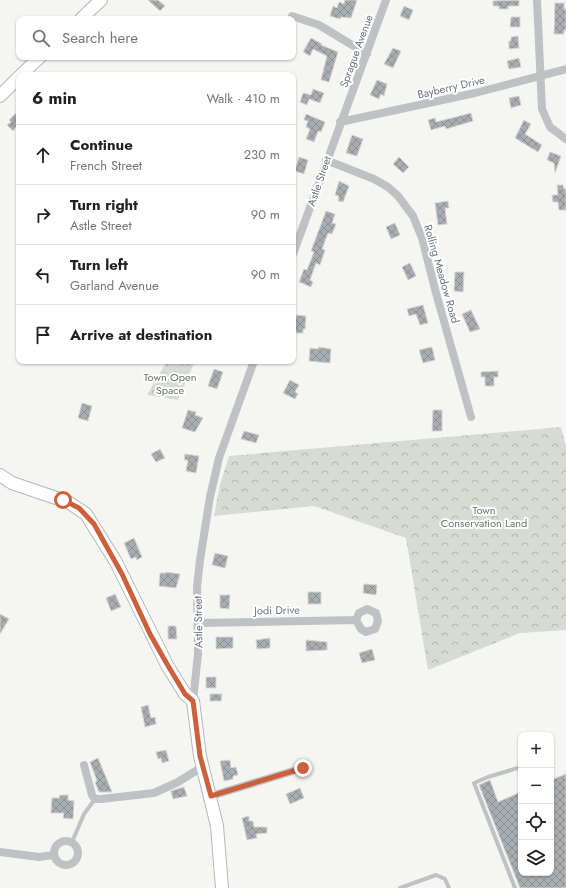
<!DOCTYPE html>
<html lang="en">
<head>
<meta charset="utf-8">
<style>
  body { margin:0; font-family:Jost,sans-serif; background:#f2f2f2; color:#202124 }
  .controls { position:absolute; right:12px; bottom:12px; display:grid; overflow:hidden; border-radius:8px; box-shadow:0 1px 3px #0004 }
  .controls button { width:36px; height:36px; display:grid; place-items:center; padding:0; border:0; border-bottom:1px solid #e0e0e0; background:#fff; color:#202124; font:20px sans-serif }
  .stop { position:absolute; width:12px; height:12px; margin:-9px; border:3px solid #cc603b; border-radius:50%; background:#fff }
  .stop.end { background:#cc603b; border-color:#fff; box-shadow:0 1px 4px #0008 }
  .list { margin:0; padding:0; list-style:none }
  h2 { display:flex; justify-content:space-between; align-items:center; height:52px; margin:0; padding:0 16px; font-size:17px }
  h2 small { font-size:13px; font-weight:400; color:#757577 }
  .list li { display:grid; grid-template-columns:26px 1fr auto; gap:12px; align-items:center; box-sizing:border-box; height:60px; padding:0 16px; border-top:1px solid #e0e0e0 }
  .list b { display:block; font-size:15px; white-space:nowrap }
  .list p { margin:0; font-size:13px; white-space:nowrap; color:#757577 }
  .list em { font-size:13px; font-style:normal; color:#757577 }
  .icon { flex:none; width:22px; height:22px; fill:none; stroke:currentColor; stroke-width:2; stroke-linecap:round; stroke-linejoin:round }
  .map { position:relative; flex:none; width:566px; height:888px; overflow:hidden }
  .search { position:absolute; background:#fff; box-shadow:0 1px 3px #0004; left:16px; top:16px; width:280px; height:44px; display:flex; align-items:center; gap:10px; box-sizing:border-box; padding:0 14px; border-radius:8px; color:#757577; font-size:15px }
  .panel { position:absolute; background:#fff; box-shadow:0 1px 3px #0004; left:16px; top:72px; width:280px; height:292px; border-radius:8px }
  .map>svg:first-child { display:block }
  .forest { fill:url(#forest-crowns) }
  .building { fill:url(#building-cross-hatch); stroke:#d6d6d4 }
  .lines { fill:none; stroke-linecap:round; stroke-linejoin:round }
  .secondary-casing { stroke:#b3b7bb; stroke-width:14 }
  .lane { stroke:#bfc2c5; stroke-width:4 }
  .street { stroke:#bfc2c5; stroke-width:8 }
  .secondary { stroke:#fff; stroke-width:12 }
  .route { stroke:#cc603b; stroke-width:5 }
  .labels { text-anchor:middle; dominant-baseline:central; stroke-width:4; stroke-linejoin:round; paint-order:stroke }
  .street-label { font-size:11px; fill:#68747f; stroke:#fff }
  .park-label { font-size:11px; fill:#697766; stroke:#fff }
</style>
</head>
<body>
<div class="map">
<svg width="566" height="888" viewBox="0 0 566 888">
  <defs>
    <pattern id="forest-crowns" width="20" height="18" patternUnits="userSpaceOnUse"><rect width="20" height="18" fill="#d6dbd3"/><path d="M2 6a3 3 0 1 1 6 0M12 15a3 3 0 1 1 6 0" fill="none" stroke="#b1b6b0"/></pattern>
    <pattern id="building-cross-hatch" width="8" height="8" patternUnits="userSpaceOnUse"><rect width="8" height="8" fill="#a7adb1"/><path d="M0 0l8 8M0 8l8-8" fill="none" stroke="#8c9195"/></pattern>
  </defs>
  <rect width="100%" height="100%" fill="#f5f5f2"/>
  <path class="forest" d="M167,361h28l-17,39 -31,-5z
    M561,427l5,20v183l-46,3 -92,37 -22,-132 -92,-32 -100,10 6,-31 9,-29z"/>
  <path class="building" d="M148,0h10l7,6 -5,5z
    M345,0h12l-6,18 -10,-1 -1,2 -10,-3 3,-10 4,2 2,-6 5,2z
    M519,0v6h-11v3h-9v-3h-6v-5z
    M555,3h9v6h2v21h-2v4h-10z
    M404,6l9,4 -4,10 -9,-4z
    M511,17h9v10h-10z
    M518,36l1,12 -10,1v-8h2v-4z
    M311,38l11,6 -1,1 17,7 -9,30 -8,-2 6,-24 -14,-7 -3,7 -7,-4z
    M393,48l8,3 -8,17 -9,-4z
    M519,58l2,9 -12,2 -2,-8z
    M377,80l10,4 -3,12 -3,-2 -2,5 -9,-4z
    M313,89l11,4 -4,10 -11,-4 -2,6 -7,-3 3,-9 8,2z
    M519,96l2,9 -10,3 -2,-10z
    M19,110v13l-6,8 -6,-6 4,-3 -2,-2z
    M471,113l2,8 -27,8 -1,-3 -14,4 -3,-10 7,-2 1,4z
    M306,114l19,8 -4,10 -3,-1 -4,11 -8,-3 4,-10 -4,-2 2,-6 -4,-1z
    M524,120l7,4 -6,10 17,11 -4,7 -23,-14z
    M352,135l11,4 -6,17 -11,-3z
    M550,152l11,4 -6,17 -1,-10 -7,-3z
    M299,157l9,3 -4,14 -9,-3z
    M399,157l10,10 -6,6 -10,-9z
    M339,181l10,5 -6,16 -5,-1 1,-5 -4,-1z
    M557,185h6l1,4h2v21h-7l-1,-8h-5l-1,-7h6z
    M448,201l1,7h-4l2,16 -9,1 -3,-22z
    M326,211l9,3 -3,9 4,1 -4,10 -4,-1 -6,16 3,1 -5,15 -4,-2 -6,17 3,2 -2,5 -12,-5 5,-13 3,1 7,-18 -3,-1z
    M395,223l5,12 -9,4 -5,-12z
    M410,263l6,13 -8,4 -6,-13z
    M455,272h9l-1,20 -9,-1z
    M423,305l5,18 -8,2 -4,-11 -7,2 -2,-7z
    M471,310l9,19 -10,3 -8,-18z
    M296,315l10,1 -1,13h-2v4h-7v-2h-3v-12h3z
    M319,347l12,2 -1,14 -21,-2 1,-13 8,1z
    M432,347l3,13 -12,3 -4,-13z
    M214,369l9,3 -6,17 -9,-3z
    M498,371v6h-4v9h-9v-9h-4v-5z
    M290,380l9,5 -4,7 3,2 -3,5 -12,-6z
    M82,403l10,3 -4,15 -10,-3z
    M188,410l8,2 -1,3 8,3 -8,14 -13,-4z
    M433,410h9v21h-10z
    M244,431l15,4 -3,8 -15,-4z
    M160,449l5,9 -9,4 -5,-8z
    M185,454l14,2 -3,17 -10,-2 2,-11h-4z
    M134,538l8,19 -5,3 -1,-3 -5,2 -7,-16z
    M215,553l13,3 -3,12 -13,-3z
    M166,572l14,2 -4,14 -17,-2 1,-13h6z
    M364,584l13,1 -1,10 -13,-2z
    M308,592h13v12h-13z
    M115,594l6,13 -10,4 -5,-13z
    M220,595h10l-1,14 -9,-1z
    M0,614l9,5 -9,15z
    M168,626h8l1,13h-9z
    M216,637h17v11l-17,1z
    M270,638v10l-13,1 -1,-9z
    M306,640l21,2v8l-21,1z
    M372,649l3,11 -13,3 -3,-10z
    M206,677h10v11h-10z
    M210,694h12l-1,7h-11z
    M148,705l3,13 4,-1 1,7 -11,3 -4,-20z
    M166,750l3,11 -7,2 -1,-5 -3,1 -2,-7z
    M98,758l14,34h-13l-4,-10 2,-1 -7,-19z
    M230,760l1,8 5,-1 2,8 -5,1v3l-9,2 -4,-20z
    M566,774v114h-46l-41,-103 11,-5 8,22 23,-10v81h30v-93z
    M184,787l3,9 -14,3 -2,-8z
    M300,788l4,10 -14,6 -4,-10z
    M60,795h8v5l6,1 -1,18 -10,-1 1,-5h-13l1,-15h7z
    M249,816v5h4l1,6h13v6l-11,1 1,4 -10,2 -5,-22z"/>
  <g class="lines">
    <defs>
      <path id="secondary" d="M81,19l20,-19
        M21,75l19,-18
        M0,96l19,-19
        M0,475l12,8 56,19 18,12 30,48 51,103 18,29 8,7 7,55 17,70 5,62"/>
    </defs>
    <use href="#secondary" class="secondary-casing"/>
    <path class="lane" d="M72,842l12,-28 11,-15
      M400,888l36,-13 9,4 4,9
      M515,888l-41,-105 14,-6 33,-10"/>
    <path class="street" d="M537,0l5,109 8,18 16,12
      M292,16l27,9 48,29
      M340,122l135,-29 91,-24
      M326,160l48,19 14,8 10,9 15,20 9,22 14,55 35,124
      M293,254l93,-254
      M198,623l158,-3 5,9 5,3 9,-3 3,-8 -2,-8 -9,-4 -8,4 -3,7
      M193,701l5,-47 -1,-67 3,-27 10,-63 9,-39 35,-97
      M84,765l8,30 3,4h6l53,-6 24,-11 24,-15
      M211,796l92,-28
      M54 853a12 12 0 1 1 24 0a12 12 0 1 1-24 0Z
      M0,852l39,5 15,-2"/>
    <use href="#secondary" class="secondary"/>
  </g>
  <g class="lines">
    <path class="route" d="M63,500l16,8 15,16 28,50 28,60 17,30 18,30 8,7 7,55 11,40 92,-28"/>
  </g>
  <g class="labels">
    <g class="street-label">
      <text transform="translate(356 51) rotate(-70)">Sprague Avenue</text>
      <text transform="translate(451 87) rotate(-13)">Bayberry Drive</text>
      <text transform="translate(319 181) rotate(-71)">Astle Street</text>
      <text transform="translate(442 274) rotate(74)">Rolling Meadow Road</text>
      <text transform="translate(277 610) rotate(-1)">Jodi Drive</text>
      <text transform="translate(198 622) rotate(-91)">Astle Street</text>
    </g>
    <g class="park-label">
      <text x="170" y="377">Town Open<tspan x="170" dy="13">Space</tspan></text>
      <text x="484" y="510">Town<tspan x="484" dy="13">Conservation Land</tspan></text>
    </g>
  </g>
</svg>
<div class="controls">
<button>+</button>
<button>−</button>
<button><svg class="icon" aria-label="locate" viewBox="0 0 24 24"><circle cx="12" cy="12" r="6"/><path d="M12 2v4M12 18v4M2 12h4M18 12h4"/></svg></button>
<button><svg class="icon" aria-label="layers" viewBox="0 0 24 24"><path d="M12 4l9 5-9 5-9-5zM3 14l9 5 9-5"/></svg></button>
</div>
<div class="stop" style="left:63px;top:500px"></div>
<div class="stop end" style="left:303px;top:768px"></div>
<div class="search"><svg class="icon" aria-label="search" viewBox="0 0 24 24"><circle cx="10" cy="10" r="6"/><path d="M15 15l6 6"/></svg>Search here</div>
<section class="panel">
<h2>6 min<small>Walk · 410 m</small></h2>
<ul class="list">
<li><svg class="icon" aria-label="ahead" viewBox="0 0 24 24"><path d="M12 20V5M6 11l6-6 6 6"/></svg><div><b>Continue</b><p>French Street</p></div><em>230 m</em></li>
<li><svg class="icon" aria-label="right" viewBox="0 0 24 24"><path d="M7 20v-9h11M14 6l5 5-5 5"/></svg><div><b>Turn right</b><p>Astle Street</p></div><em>90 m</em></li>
<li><svg class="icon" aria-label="left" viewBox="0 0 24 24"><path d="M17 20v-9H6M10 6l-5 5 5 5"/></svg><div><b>Turn left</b><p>Garland Avenue</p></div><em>90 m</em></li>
<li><svg class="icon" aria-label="arrive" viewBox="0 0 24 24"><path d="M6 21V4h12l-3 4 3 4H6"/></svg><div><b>Arrive at destination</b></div></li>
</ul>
</section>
</div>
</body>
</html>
